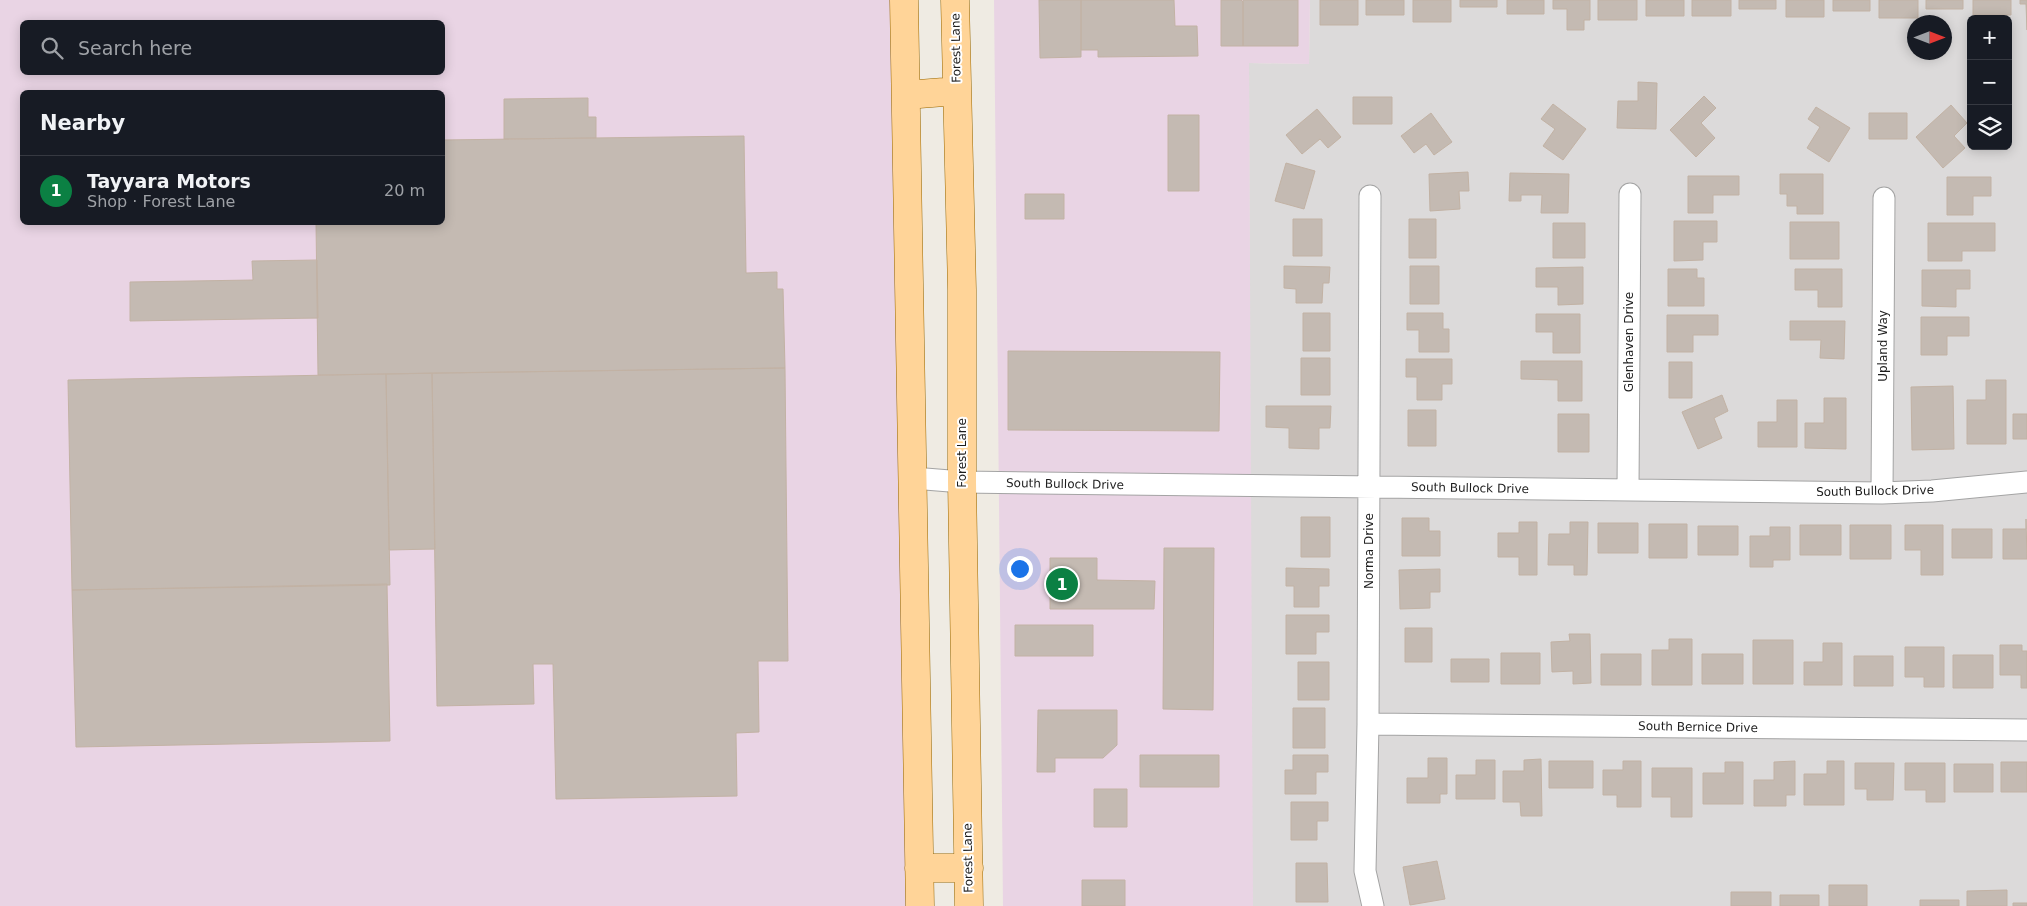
<!DOCTYPE html>
<html lang="en">
<head>
<meta charset="utf-8">
<style>
  body { margin:0; font-family:"DejaVu Sans",sans-serif; background:#242831; color:#f1f3f6 }
  .controls { position:absolute; right:15px; top:15px; display:grid; overflow:hidden; border-radius:8px; box-shadow:0 2px 12px #0003 }
  .controls button { width:45px; height:45px; display:grid; place-items:center; padding:0; border:0; border-bottom:1px solid #363941; background:#171b24; color:#f1f3f6; font:25px sans-serif }
  .compass { position:absolute; left:1907px; top:15px; width:45px; height:45px; border-radius:50%; background:#171b24; box-shadow:0 2px 12px #0003; rotate:90deg }
  .you { position:absolute; left:1019px; top:568px; width:18px; height:18px; margin:-12px; border:4px solid #fff; border-radius:50%; background:#1a73e8; box-shadow:0 0 0 8px #1a73e833 }
  .badge { display:grid; place-items:center; width:32px; height:32px; border-radius:50%; background:#0b8043; color:#fff; font-size:16px; font-weight:700 }
  .pin { position:absolute; translate:-50% -50%; border:2px solid #fff; box-shadow:0 1px 5px #0006 }
  .list { margin:0; padding:0; list-style:none }
  h2 { display:flex; justify-content:space-between; align-items:center; height:65px; margin:0; padding:0 20px; font-size:21px }
  h2 small { font-size:16px; font-weight:400; color:#9ea1a6 }
  .list li { display:grid; grid-template-columns:32px 1fr auto; gap:15px; align-items:center; box-sizing:border-box; height:70px; padding:0 20px; border-top:1px solid #363941 }
  .list b { display:block; font-size:19px; white-space:nowrap }
  .list p { margin:0; font-size:16px; white-space:nowrap; color:#9ea1a6 }
  .list em { font-size:16px; font-style:normal; color:#9ea1a6 }
  .icon { flex:none; width:28px; height:28px; fill:none; stroke:currentColor; stroke-width:2; stroke-linecap:round; stroke-linejoin:round }
  .map { position:relative; flex:none; width:2027px; height:906px; overflow:hidden }
  .search { position:absolute; background:#171b24; box-shadow:0 2px 12px #0003; left:20px; top:20px; width:425px; height:55px; display:flex; align-items:center; gap:12px; box-sizing:border-box; padding:0 18px; border-radius:8px; color:#9ea1a6; font-size:19px }
  .panel { position:absolute; background:#171b24; box-shadow:0 2px 12px #0003; left:20px; top:90px; width:425px; height:135px; border-radius:8px }
  .map>svg:first-child { display:block }
  .residential { fill:#dcdada; fill-rule:evenodd }
  .industrial { fill:#e9d4e4; fill-rule:evenodd }
  .building { fill:#c4bab2; stroke:#c2b2a4 }
  .lines { fill:none; stroke-linecap:round; stroke-linejoin:round }
  .minor-casing { stroke:#a4a4a4; stroke-width:23 }
  .major-casing { stroke:#976700; stroke-width:29 }
  .minor { stroke:#fff; stroke-width:21 }
  .major { stroke:#ffd498; stroke-width:28 }
  .labels { text-anchor:middle; dominant-baseline:central; stroke-width:4; stroke-linejoin:round; paint-order:stroke }
  .street-label { font-size:12px; fill:#1d1d1d; stroke:#fff }
</style>
</head>
<body>
<div class="map">
<svg width="2027" height="906" viewBox="0 0 2027 906">
  <rect width="100%" height="100%" fill="#efebe3"/>
  <path class="residential" d="M1310,0h717v906h-776l-2,-843 60,1zM1971,19h37v127h-37zM1914,22h30v30h-30z"/>
  <path class="industrial" d="M0,0h907l10,906h-917zM22,22h420v50h-420zM22,92h420v130h-420z
    M994,0h316l-1,64 -60,-1 4,843h-250z"/>
  <path class="building" d="M1039,0h42v57l-41,1z
    M1081,0h93l1,26h22l1,30 -100,1v-7h-17z
    M1221,0h20l2,2v44h-22z
    M1243,0h55v46h-55z
    M1320,0h38v25h-38z
    M1366,0h38v15h-38z
    M1413,0h38v22h-38z
    M1460,0h37v7h-37z
    M1507,0h37v14h-37z
    M1553,0h37v20h-6v10h-17v-21h-14z
    M1598,0h39v20h-39z
    M1646,0h38v16h-38z
    M1692,0h39v16h-39z
    M1739,0h37v9h-37z
    M1786,0h38v17h-38z
    M1833,0h37v11h-37z
    M1879,0h39v18h-39z
    M1926,0h37v9h-37z
    M1973,0h38v15h-38z
    M2020,0h7v30l-1,-26h-6z
    M1638,82l19,1 -1,46 -39,-1 1,-27h20z
    M1704,96l12,12 -15,15 14,15 -19,19 -26,-27z
    M1353,97h39v27h-39z
    M588,98v19h8v21l-92,1v-40z
    M1553,104l33,25 -23,31 -20,-14 12,-17 -14,-10z
    M1951,105l16,18 -13,13 11,12 -22,20 -27,-31z
    M1816,107l34,21 -21,34 -22,-14 13,-21 -12,-8z
    M1317,109l24,28 -13,11 -8,-9 -18,15 -16,-19z
    M1431,113l21,29 -18,13 -8,-11 -12,9 -13,-17z
    M1869,113h38v26h-38z
    M1168,115h31v76h-31z
    M744,136l2,137 31,-1v17h6l2,79 -467,7 -2,-153h126v-82z
    M1286,163l29,8 -11,38 -29,-8z
    M1468,172l1,19h-10l1,18 -30,2 -1,-37z
    M1510,173l59,1 -1,39h-27l1,-18h-21v6h-12z
    M1780,174h43v40h-26v-8h-10v-12h-7z
    M1688,176h51v19h-26v18h-25z
    M1947,177h44v19h-18v19h-26z
    M1025,194h39v25h-39z
    M1293,219h29v37h-29z
    M1409,219h27v39h-27z
    M1674,221h43v21h-14v18l-29,1z
    M1790,222h49v37h-49z
    M1553,223h32v35h-32z
    M1928,223h67v28h-33v10h-34z
    M317,260l1,58 -188,3v-39l123,-2 -1,-19z
    M1284,266l46,1 -1,16h-6l-1,20h-26v-14l-12,-1z
    M1410,266h29v38h-29z
    M1583,267v37l-25,1v-18h-22v-19z
    M1668,269h29v9h7v28h-36z
    M1795,269h47v38h-24v-17h-23z
    M1922,270h48v19h-14v18l-34,-1z
    M1303,313h27v38h-27z
    M1407,313h36v16h6v23h-30v-22h-12z
    M1536,314h44v39h-27v-21h-17z
    M1667,315h51v20h-25v17h-26z
    M1921,317h48v19h-22v19h-26z
    M1790,321h55l-1,38 -24,-1 1,-18h-31z
    M1008,351l212,1 -1,79 -211,-1z
    M1301,358h29v37h-29z
    M1406,359h46v25h-10v16h-25v-23h-11z
    M1521,361h61v40h-24v-21l-37,-1z
    M1669,362h23v36h-23z
    M785,368l3,293h-30l1,71 -23,1 1,63 -181,3 -3,-135h-20l1,40 -97,2 -5,-333z
    M432,373l3,176 -46,1 -3,-176z
    M386,374l4,211 -318,5 -4,-210z
    M1986,380h20v64h-39v-44h19z
    M1953,386l1,63 -42,1 -1,-63z
    M1722,395l6,16 -14,7 8,20 -24,11 -16,-37z
    M1824,398h22v51l-41,-1v-25h19z
    M1777,400h20v47h-39v-25h19z
    M1266,406h65l-1,22h-11v21l-30,-1v-20l-23,-1z
    M1408,410h28v36h-28z
    M1558,414h31v38h-31z
    M2013,414h14v25h-14z
    M1301,517h29v40h-29z
    M1402,518h27v13h11v25h-38z
    M2026,519l1,40h-24v-30h23z
    M1519,522h18v53h-18v-18h-21v-24h21z
    M1570,522h18l-1,53h-13v-10h-26l1,-31h21z
    M1598,523h40v30h-40z
    M1649,524h38v34h-38z
    M1800,525h41v30h-41z
    M1850,525h41v34h-41z
    M1905,525h38v50h-22v-25h-16z
    M1698,526h40v29h-40z
    M1770,527h20v33h-17v7h-23v-31h20z
    M1952,529h40v29h-40z
    M1164,548h50l-1,162 -50,-1z
    M1050,558h47v22l58,1 -1,28h-104z
    M1286,568l43,1v17h-10v21h-25v-21h-8z
    M1440,569v23h-10v16l-30,1 -1,-39z
    M387,584l3,157 -314,6 -4,-157z
    M1286,615h43v17h-13v22h-30z
    M1015,625h78v31h-78z
    M1405,628h27v34h-27z
    M1569,634h21l1,49 -18,1v-13l-21,1 -1,-30 19,-1z
    M1669,639h23v46h-40v-35h17z
    M1753,640h40v44h-40z
    M1823,643h19v42h-38v-23h19z
    M2000,645h22v6h5v37h-6v-13h-21z
    M1905,647h39v40h-20v-10h-19z
    M1501,653h39v31h-39z
    M1601,654h40v31h-40z
    M1702,654h41v30h-41z
    M1953,655h40v33h-40z
    M1854,656h39v30h-39z
    M1451,659h38v23h-38z
    M1298,662h31v38h-31z
    M1293,708h32v40h-32z
    M1038,710h79v35l-14,13h-48v14h-18z
    M1140,755h79v32h-79z
    M1293,755h35v17h-12v22h-31v-24h8z
    M1428,758h19v36h-7v9h-33v-25h21z
    M1541,759l1,57h-21l-1,-14h-17v-31h21v-11z
    M1476,760h19v39h-39v-24h20z
    M1549,761h44v27h-44z
    M1623,761h18v46h-24v-12h-14v-25h20z
    M1795,761v34h-9v11h-32v-26h20v-18z
    M1827,761h17v44h-40v-31h23z
    M1725,762h18v42h-40v-31h22z
    M2001,762h26v30h-26z
    M1855,763h39l-1,37h-26v-11h-12z
    M1905,763h40v39h-19v-12h-21z
    M1954,764h39v28h-39z
    M1652,768h40v49h-21v-20h-19z
    M1094,789h33v38h-33z
    M1291,802h37v19h-11v19h-26z
    M1437,861l8,38 -35,6 -7,-38z
    M1296,863h31l1,39h-32z
    M1082,880h43v26h-43z
    M1829,885h38v21h-38z
    M2007,890v16h-40v-15z
    M1731,892h40v14h-40z
    M1780,895h39v11h-39z
    M1920,900h39v6h-39z
    M2013,903h14v3h-14z"/>
  <g class="lines">
    <defs>
      <path id="minor" d="M1370,196l-2,528 -3,147 8,35
        M913,478l49,4 920,11 50,-2 95,-9
        M1628,490l2,-296
        M1882,493l2,-295
        M1368,724l659,6"/>
      <path id="major" d="M904,0l16,906
        M955,0l7,290v192l7,424
        M906,95l51,-4
        M919,868h50"/>
    </defs>
    <use href="#minor" class="minor-casing"/>
    <use href="#major" class="major-casing"/>
    <use href="#minor" class="minor"/>
    <use href="#major" class="major"/>
  </g>
  <g class="labels">
    <g class="street-label">
      <text transform="translate(956 48) rotate(-91)">Forest Lane</text>
      <text transform="translate(1629 342) rotate(-90)">Glenhaven Drive</text>
      <text transform="translate(1883 346) rotate(-90)">Upland Way</text>
      <text transform="translate(962 453) rotate(-90)">Forest Lane</text>
      <text transform="translate(1065 484) rotate(1)">South Bullock Drive</text>
      <text transform="translate(1470 488) rotate(1)">South Bullock Drive</text>
      <text transform="translate(1875 491) rotate(-1)">South Bullock Drive</text>
      <text transform="translate(1369 551) rotate(-90)">Norma Drive</text>
      <text transform="translate(1698 727) rotate(1)">South Bernice Drive</text>
      <text transform="translate(968 858) rotate(-91)">Forest Lane</text>
    </g>
  </g>
</svg>
<div class="controls">
<button>+</button>
<button>−</button>
<button><svg class="icon" aria-label="layers" viewBox="0 0 24 24"><path d="M12 4l9 5-9 5-9-5zM3 14l9 5 9-5"/></svg></button>
</div>
<svg class="compass" viewBox="-18 -18 36 36"><path d="M0-13l5 13h-10z" fill="#e53935"/><path d="M0 13l5-13h-10z" fill="#9ea1a6"/></svg>
<div class="you"></div>
<div class="pin badge" style="left:1062px;top:584px">1</div>
<div class="search"><svg class="icon" aria-label="search" viewBox="0 0 24 24"><circle cx="10" cy="10" r="6"/><path d="M15 15l6 6"/></svg>Search here</div>
<section class="panel">
<h2>Nearby<small></small></h2>
<ul class="list">
<li><span class="badge">1</span><div><b>Tayyara Motors</b><p>Shop · Forest Lane</p></div><em>20 m</em></li>
</ul>
</section>
</div>
</body>
</html>
